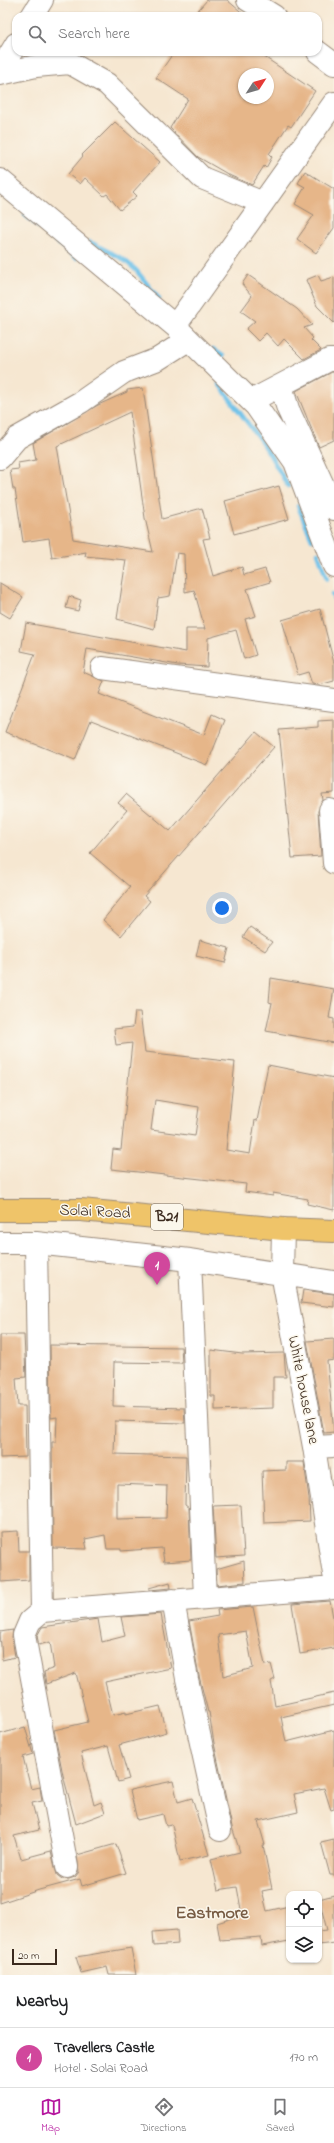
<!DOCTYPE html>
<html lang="en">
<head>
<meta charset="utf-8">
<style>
  body { margin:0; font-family:"Indie Flower",sans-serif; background:#f6f6f6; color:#202124 }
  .controls { position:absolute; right:12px; bottom:12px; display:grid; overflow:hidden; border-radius:8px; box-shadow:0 1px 3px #0004 }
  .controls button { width:36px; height:36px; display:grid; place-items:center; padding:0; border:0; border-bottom:1px solid #e0e0e0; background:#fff; color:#202124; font:20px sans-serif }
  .compass { position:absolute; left:238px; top:68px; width:36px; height:36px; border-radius:50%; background:#fff; box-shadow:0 1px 3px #0004; rotate:54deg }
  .scale { position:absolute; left:12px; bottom:10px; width:45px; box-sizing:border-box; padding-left:4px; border:2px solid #3b2a1e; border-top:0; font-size:11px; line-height:14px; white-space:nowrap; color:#3b2a1e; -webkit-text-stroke:3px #fbf7ec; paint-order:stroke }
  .you { position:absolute; left:222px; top:908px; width:14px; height:14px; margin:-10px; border:3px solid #fff; border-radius:50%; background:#1a73e8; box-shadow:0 0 0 6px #1a73e833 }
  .badge { display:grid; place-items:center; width:26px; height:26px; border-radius:50%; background:#b5179e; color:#fff; font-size:13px; font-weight:700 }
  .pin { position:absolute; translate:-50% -33px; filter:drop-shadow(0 1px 2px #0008) }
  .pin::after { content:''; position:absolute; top:21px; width:14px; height:12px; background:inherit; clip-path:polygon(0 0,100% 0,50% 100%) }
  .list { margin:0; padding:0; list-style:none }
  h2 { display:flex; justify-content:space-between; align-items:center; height:52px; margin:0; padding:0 16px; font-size:17px }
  h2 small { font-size:13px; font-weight:400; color:#757577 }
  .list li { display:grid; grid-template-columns:26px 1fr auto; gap:12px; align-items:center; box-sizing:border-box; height:60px; padding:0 16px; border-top:1px solid #e0e0e0 }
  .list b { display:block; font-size:15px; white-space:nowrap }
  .list p { margin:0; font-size:13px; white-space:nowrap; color:#757577 }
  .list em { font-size:13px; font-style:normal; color:#757577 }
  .icon { flex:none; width:22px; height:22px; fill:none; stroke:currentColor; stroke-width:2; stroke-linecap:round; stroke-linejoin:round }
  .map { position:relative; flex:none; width:334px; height:1975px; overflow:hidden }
  .search { position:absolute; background:#fff; box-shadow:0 1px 3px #0004; left:12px; right:12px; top:12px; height:44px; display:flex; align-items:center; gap:10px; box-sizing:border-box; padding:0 14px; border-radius:12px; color:#757577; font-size:15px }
  .sheet { height:112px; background:#fff }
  nav { display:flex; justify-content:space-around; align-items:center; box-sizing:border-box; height:56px; border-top:1px solid #e0e0e0; background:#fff; font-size:11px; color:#757577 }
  nav a { display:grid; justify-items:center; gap:2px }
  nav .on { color:#b5179e }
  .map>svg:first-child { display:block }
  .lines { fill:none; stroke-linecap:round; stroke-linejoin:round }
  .stream { stroke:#6dc1e9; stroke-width:4.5 }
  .building { fill:#e6b689; fill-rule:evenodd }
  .minor-casing { stroke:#988878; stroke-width:24 }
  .highway-casing { stroke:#988878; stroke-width:24 }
  .minor { stroke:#fff; stroke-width:22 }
  .highway { stroke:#efc469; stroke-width:22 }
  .labels { text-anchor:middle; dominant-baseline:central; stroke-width:3; stroke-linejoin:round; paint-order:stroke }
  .shield { fill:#fbf7ec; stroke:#75685c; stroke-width:1 }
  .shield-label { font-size:15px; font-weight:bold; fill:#3b2a1e }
  .street-label { font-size:16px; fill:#3b2a1e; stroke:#fbf7ec }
  .quarter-label { font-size:18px; font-weight:bold; fill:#775b43; stroke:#fbf7ec }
</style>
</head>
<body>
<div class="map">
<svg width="334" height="1975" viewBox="0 0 334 1975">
  <rect width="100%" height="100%" fill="#fbf7ec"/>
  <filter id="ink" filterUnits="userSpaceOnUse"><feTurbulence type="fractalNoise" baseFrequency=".025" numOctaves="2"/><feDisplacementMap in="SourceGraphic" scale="8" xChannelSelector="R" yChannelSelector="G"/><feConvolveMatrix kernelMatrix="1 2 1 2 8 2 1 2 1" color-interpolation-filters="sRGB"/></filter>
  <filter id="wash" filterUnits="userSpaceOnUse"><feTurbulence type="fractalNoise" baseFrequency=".012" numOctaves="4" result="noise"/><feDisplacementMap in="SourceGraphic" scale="16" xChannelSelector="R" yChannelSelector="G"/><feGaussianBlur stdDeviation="0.9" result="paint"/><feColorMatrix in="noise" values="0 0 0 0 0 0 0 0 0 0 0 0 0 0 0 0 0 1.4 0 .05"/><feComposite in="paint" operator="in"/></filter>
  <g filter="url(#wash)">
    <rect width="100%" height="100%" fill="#f6e7d1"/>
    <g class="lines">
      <path class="stream" d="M25,215l51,43
        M90,242l33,17 13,11 23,29
        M213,349l10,7
        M219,384l47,64 22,38
        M298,506l14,33
        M318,553l9,26
        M332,594l2,5"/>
    </g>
    <g id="blocks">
      <path class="building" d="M207,0h20l19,16h-53z
        M174,52h83l58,39 -24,36 -3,-2 -19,29 3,3 -6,11 -2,-2 -12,19 -21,-9 -33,-19 -28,-29 18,-29 -32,-21zM244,74h24v24h-24z
        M115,122l45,40 -27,30 4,4 -17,14 -13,-16 -3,2 -19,-18 -5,6 -12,-10 15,-18 -1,-1z
        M305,171l29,18v39l-18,25 -19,-14 17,-24 -19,-11 10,-17 -7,-4z
        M248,275l49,34 15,16 -8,3 9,10 -2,2 10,10 -17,9 -20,-20 -6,7 -12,-13 -8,8 -12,-12 9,-8 -14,-10 11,-15 -10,-12z
        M318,275l3,6 13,-4v46l-17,-17 -11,-26z
        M332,372h2v68l-15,7 -23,-56z
        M143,388l19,131 40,-11 8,30 -7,1 10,37 29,-9 2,8 21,-6 5,13 -23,7 9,27 -11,3 11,36 -12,4 -8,-29 -28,8 -1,29 -29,-2 -91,-16 -4,23 21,9 -5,13 105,41 8,-21 13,6 -18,45 -116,-45 -16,40 -70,-28 30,-78 -14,-3 5,-28 160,29v-23h19l-11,-39 -9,2 -1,-38 -7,-1 -7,43 -12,2 -4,31 -37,-10 9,-59 -41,-4 1,-4 -34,6 -3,-20 -26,4 -8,-53h-2l-3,-19 9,-1 -1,-6 18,-3 -3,-17 65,-38 29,-13v-2zM130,412l15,106 8,34 -80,-13 -16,-93z
        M279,486l10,33 -55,15 -9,-33z
        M0,583l23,14 -13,21 -10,-6z
        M69,596l12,4 -3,11 -12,-3z
        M320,609l14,54v18l-15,4 -7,-1 -4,-12 -10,3 -16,-55z
        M334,720v73l-12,1 1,6 -5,11 3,45 -29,2 -13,-128 39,-3v-6z
        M256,732l18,15 -130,149 6,5 -29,35 -18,-16 27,-33 -40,-34 37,-43 -9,-7 8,-9 44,37z
        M250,927l22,15 -7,9 -22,-14z
        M200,940l29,8 -4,15 -29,-7z
        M271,978l63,11 -5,29 5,1v24l-68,-12 6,-28 -3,-1z
        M135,1012h5l5,40 90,10 -9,88 24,4 5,-34 2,1 11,-56 66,13v132l-27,-6 1,-5 -35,-6v3l-28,-4 1,-8 -135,-15 2,-20 8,1 11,-107 -16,2 -2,-16 19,-2zM155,1100l44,7 -4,29 -44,-6z
        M303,1290l31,4v13l-33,-4z
        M0,1335h24l2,42 -10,1 2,28h7l1,51 -26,1z
        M334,1339v21l-7,1 7,71 -10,1 -17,-92z
        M50,1345l131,2 1,16 -68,-1 -1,44 71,2 1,15 -70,-2 -1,33 72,2 -1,49 4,3 2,52 -27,2 -2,-14 -41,3v-2h-14l-2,-14 -20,4 2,10 -34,-1 -1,-106h4l1,-25 -6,1zM117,1484l50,2 -1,32 -49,1z
        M211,1350l31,4 42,-1 2,24h-13v31l-58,2v-14h-4z
        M286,1462h18l5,36 1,23 -46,2 -2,-52 24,-1z
        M241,1505l3,51 -28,2 -3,-52z
        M18,1531l1,20h10v29l-28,2 -1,-50z
        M244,1561l1,21 -28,3 -1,-16z
        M170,1582l1,6 -22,2v-2z
        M330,1601l4,22v25l-34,6 -8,-50z
        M253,1607l12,58 6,-1 4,15 -4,2 4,25 59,-13v12l-53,12 5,25 48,-12v79l-3,1 -7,-22 -30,6 4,18 -40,9 7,24h-2l9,44 -10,2 5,20 22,-5v35l-27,5 -1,-9 -41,3 -3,-17 25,-8 -5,-28 -19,3 -7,-31 29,-7 -8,-25 -18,-84 -5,-31h-1l-9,-36 -10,-55 29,-5 -1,-6zM246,1631l7,37 -30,8 -5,-41z
        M161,1614l10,54 -66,14 8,33 13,-3v2l34,-8 7,26 -48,13 10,34 -11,3 -10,-36 -27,7 13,52 7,-3 4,11 -29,11 -13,-49 -9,-45 34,-8 -12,-49 -30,11 -2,-12 10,-4 -4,-26 -11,3 -2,-9 5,-9 56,-8 4,23 23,-6 -4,-19z
        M13,1630l-1,7 3,20 -13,3 -2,-28z
        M25,1727l8,27 -10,3 8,32 9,-2 2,14 -10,2 7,27 -25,6 7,23 30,-8 6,24 5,4h7l6,-2 4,-5 -2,-17 39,-11 10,29 -44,13 -2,-7 -41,11 -39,13v-169z
        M173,1781l5,21 14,-4 17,57 -29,6 -8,-36 -6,1 -3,-12 -26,6 -7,-30z
        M334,1839v36h-4l-9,-33z
        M334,1895v48l-15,2v-14l8,-1 -8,-31z
        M177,1930l1,14 -24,2 -1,-14z
        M131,1948l5,27h-27l-2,-8 -26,6 -5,-16z"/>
    </g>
  </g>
  <g filter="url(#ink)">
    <use href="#blocks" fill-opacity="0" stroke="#988878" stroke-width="1"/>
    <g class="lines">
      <defs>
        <path id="minor" d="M248,0l26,16
          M32,16l10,-16
          M318,52l16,12
          M0,71l16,-27
          M0,74l36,-8 34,-3 37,21 95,94 61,25
          M0,180l175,146 81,80 39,56 39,104
          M175,326l159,-223
          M281,386l7,23 46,100
          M251,401l78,-41h5
          M0,458l17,-20 64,-36 43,-30 34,-13 30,-19
          M102,668l232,32
          M330,810l4,53
          M283,1229l-1,44 32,174 20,127
          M0,1243h36l154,17 144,22
          M36,1243l6,368
          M190,1260l15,337
          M314,1447l20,-1
          M173,1600l14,79 33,151
          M67,1867l-43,-232 6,-14 12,-10 292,-23"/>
        <path id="highway" d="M0,1210h81l202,19 51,2"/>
      </defs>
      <use href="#minor" class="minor-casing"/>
      <use href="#highway" class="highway-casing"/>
      <use href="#minor" class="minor"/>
      <use href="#highway" class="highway"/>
    </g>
  </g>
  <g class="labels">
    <rect class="shield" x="151" y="1204" width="32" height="26" rx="3"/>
    <g class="shield-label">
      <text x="167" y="1217">B21</text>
    </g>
    <g class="street-label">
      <text transform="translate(95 1212) rotate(3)">Solai Road</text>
      <text transform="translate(303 1390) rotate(79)">White house lane</text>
    </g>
    <g class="quarter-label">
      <text x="212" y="1914">Eastmore</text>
    </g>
  </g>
</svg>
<div class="controls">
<button><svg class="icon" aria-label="locate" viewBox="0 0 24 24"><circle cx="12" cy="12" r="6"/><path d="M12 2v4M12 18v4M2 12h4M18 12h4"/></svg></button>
<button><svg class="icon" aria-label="layers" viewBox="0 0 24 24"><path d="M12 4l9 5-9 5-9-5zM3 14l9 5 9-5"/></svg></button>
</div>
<svg class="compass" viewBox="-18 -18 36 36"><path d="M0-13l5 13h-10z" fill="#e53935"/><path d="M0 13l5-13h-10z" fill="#757577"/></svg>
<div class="scale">20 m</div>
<div class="you"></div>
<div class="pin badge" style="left:157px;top:1285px;background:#d1479c">1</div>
<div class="search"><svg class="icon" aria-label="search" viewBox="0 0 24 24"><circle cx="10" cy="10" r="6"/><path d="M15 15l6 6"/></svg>Search here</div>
</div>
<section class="sheet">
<h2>Nearby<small></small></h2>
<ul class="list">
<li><span class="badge" style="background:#d1479c">1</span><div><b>Travellers Castle</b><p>Hotel · Solai Road</p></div><em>170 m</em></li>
</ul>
</section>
<nav>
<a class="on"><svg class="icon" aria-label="map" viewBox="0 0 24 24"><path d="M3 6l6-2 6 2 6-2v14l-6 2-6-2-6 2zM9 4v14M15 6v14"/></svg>Map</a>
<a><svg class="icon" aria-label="directions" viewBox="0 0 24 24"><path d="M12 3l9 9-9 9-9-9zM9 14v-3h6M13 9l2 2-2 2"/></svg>Directions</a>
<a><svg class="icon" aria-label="saved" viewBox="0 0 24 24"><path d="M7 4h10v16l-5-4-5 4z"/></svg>Saved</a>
</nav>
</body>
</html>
